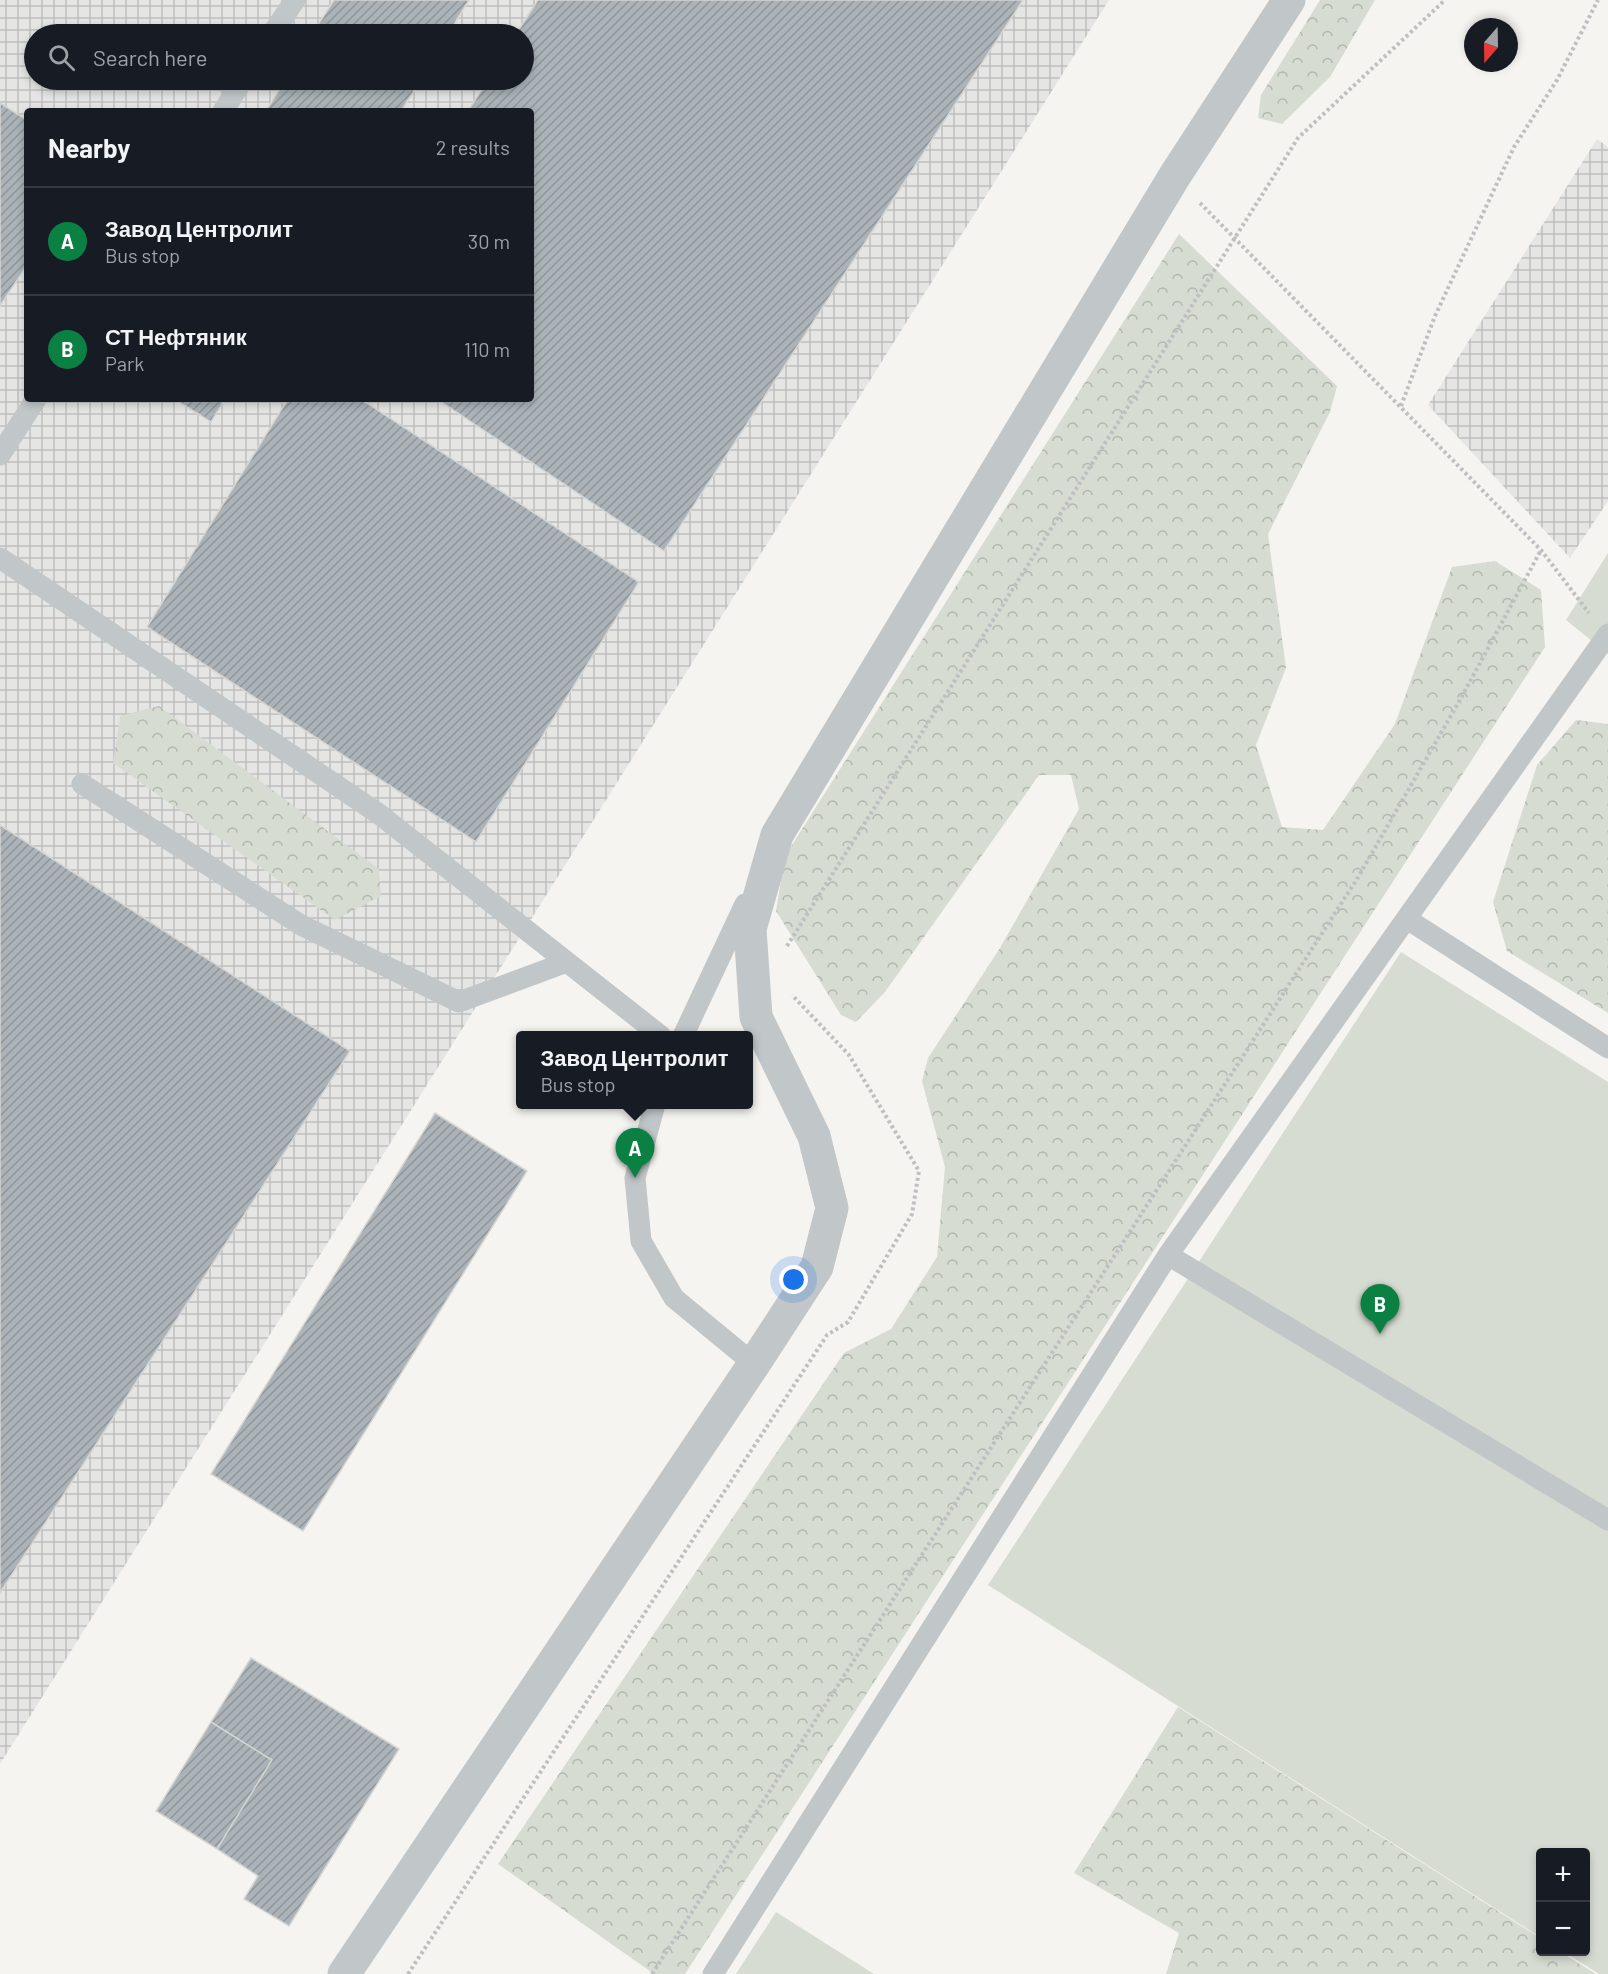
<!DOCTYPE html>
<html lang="en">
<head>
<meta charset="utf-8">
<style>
  body { margin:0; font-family:Barlow,sans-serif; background:#242831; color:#f1f3f6 }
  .controls { position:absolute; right:18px; bottom:18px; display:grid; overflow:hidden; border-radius:6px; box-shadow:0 3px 9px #0003 }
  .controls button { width:54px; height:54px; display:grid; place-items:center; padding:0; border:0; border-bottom:2px solid #363941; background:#171b24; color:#f1f3f6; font:30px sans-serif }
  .compass { position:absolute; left:1464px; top:18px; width:54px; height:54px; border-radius:50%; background:#171b24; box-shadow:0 3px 9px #0003; rotate:200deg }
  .you { position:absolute; left:794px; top:1280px; width:21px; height:21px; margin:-15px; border:4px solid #fff; border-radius:50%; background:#1a73e8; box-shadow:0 0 0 9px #1a73e833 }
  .badge { display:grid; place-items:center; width:39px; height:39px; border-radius:50%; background:#0b8043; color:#fff; font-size:20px; font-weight:700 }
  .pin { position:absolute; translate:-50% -50px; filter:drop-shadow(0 2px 3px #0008) }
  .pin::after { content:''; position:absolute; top:32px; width:21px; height:18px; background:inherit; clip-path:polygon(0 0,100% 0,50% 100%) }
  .popup { position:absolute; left:516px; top:1031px; width:237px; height:78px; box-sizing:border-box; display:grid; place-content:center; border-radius:6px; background:#171b24; filter:drop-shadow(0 2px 4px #0005); font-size:20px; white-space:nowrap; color:#9ea1a6 }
  .popup b { font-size:22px; color:#f1f3f6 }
  .popup::after { content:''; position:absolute; left:50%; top:100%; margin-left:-12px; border:12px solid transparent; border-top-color:#171b24 }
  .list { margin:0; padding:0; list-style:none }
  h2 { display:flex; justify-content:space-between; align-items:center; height:78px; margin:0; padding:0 24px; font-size:26px }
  h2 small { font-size:20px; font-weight:400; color:#9ea1a6 }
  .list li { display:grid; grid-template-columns:39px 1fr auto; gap:18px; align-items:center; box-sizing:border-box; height:108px; padding:0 24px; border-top:2px solid #363941 }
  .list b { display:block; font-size:22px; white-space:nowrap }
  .list p { margin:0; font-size:20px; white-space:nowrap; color:#9ea1a6 }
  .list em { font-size:20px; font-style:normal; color:#9ea1a6 }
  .icon { flex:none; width:33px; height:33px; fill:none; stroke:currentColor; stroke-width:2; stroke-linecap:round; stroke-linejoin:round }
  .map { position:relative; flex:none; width:1608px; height:1974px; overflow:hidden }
  .search { position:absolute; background:#171b24; box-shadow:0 3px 9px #0003; left:24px; top:24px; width:510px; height:66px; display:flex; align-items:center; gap:15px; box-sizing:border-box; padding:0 21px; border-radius:33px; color:#9ea1a6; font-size:22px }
  .panel { position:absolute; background:#171b24; box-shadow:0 3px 9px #0003; left:24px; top:108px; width:510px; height:294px; border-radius:6px }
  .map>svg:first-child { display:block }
  .industrial { fill:url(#industrial-grid); fill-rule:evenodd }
  .green { fill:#d6dcd1 }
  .forest { fill:url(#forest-crowns) }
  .building { fill:url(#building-hatch); stroke:#d6d5d3; stroke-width:1.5 }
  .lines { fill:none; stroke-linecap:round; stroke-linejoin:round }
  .path { stroke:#bdbfc1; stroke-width:4; stroke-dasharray:3 3; stroke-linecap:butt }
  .lane { stroke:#c1c6c8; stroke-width:21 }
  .street { stroke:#c1c6c8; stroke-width:33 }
</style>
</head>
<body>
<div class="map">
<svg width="1608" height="1974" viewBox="0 0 1608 1974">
  <defs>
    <pattern id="industrial-grid" width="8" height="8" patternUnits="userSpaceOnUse" patternTransform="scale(1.5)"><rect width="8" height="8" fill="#e5e6e4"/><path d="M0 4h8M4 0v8" fill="none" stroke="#bdbfbe"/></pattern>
    <pattern id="forest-crowns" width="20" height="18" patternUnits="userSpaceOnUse" patternTransform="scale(1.5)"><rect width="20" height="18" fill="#d6dcd1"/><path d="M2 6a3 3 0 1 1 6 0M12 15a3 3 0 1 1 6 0" fill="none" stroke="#b1b7af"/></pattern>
    <pattern id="building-hatch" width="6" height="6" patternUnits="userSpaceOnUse" patternTransform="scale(1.5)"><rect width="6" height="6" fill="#abb3b8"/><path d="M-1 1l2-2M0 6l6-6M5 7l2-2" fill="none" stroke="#8f969b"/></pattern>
  </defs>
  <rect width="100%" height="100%" fill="#f5f4f0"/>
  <path class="industrial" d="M0,0h1109l-1109,1764zM34,34h490v46h-490zM27,111h504v288h-504z
    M1597,139l11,8v354l-38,57 -142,-153z"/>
  <path class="green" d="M1608,553v101l-42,-34z
    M1401,952l207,130v892h-9l-35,-22h22v-100h-46v85l-552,-352z
    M776,1912l98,62h-138z"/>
  <path class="forest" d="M1320,0h55l-45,77 -48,47 -24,-6 3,-23z
    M1179,234l158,152 -7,26 -62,122 18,134 -30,77 26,82 41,3 72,-106 57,-157 43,-6 46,29 4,57 -860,1327h-31l-156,-110 346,-511 47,-24 46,-72 8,-90 -23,-86 6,-23 72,-110 79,-139 -8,-34h-32l-154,217 -29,30 -15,-7 -65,-104 9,-55z
    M159,706l220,163 2,27 -46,24 -222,-157 7,-47z
    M1576,720l32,4v289l-101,-62 -14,-49 44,-137z
    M1178,1707l362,231v14h21l35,22h-430l13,-41 -105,-60z"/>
  <path class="building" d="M334,0h135l-21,34h-136z
    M538,0h485l-359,551 -227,-152h94v-288h-63l20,-31h36v-46h-8z
    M285,80h136l-20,31h-135z
    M0,103l27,17v145l-27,41z
    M174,399h51l-14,23z
    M288,399h73l278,183 -163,260 -329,-215z
    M0,825l350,226 -350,542z
    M435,1113l92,58 -224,360 -92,-57z
    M251,1658l148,91 -110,177 -45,-27 14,-23 -41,-27 55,-89 -61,-38z
    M211,1722l61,38 -55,89 -61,-38z"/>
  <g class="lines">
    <path class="path" d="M1200,203l341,347 48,63
      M1401,406l34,-90 79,-169 43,-67 41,-80
      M787,946l511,-808 147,-138
      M408,1974l419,-639 21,-13 64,-108 7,-43 -70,-116 -57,-60
      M652,1974l705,-1095 103,-179 81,-150"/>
    <path class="lane" d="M272,34l23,-34
      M223,111l20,-31
      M0,455l36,-56
      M0,558l379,256 282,222
      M82,784l219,141 158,77 108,-40
      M1407,919l201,129
      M683,1036l62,-132
      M655,1104l-20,74 6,63 33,57 80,66
      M1168,1255l440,-621
      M713,1974l455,-719 440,265"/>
    <path class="street" d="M344,1974l410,-610 63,-97 15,-59 -18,-72 -58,-119 -6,-88 27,-94 397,-658 115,-177"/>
  </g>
</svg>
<div class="controls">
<button>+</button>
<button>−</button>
</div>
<svg class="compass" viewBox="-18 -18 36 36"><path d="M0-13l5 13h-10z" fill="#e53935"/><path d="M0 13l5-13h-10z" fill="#9ea1a6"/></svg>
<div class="you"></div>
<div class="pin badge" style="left:635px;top:1178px">A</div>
<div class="popup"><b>Завод Центролит</b>Bus stop</div>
<div class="pin badge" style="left:1380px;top:1334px">B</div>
<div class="search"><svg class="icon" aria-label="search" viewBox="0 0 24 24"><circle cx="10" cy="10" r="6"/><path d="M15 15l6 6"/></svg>Search here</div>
<section class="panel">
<h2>Nearby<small>2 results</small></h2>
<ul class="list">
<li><span class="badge">A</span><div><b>Завод Центролит</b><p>Bus stop</p></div><em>30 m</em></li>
<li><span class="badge">B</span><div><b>СТ Нефтяник</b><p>Park</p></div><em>110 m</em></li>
</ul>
</section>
</div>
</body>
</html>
